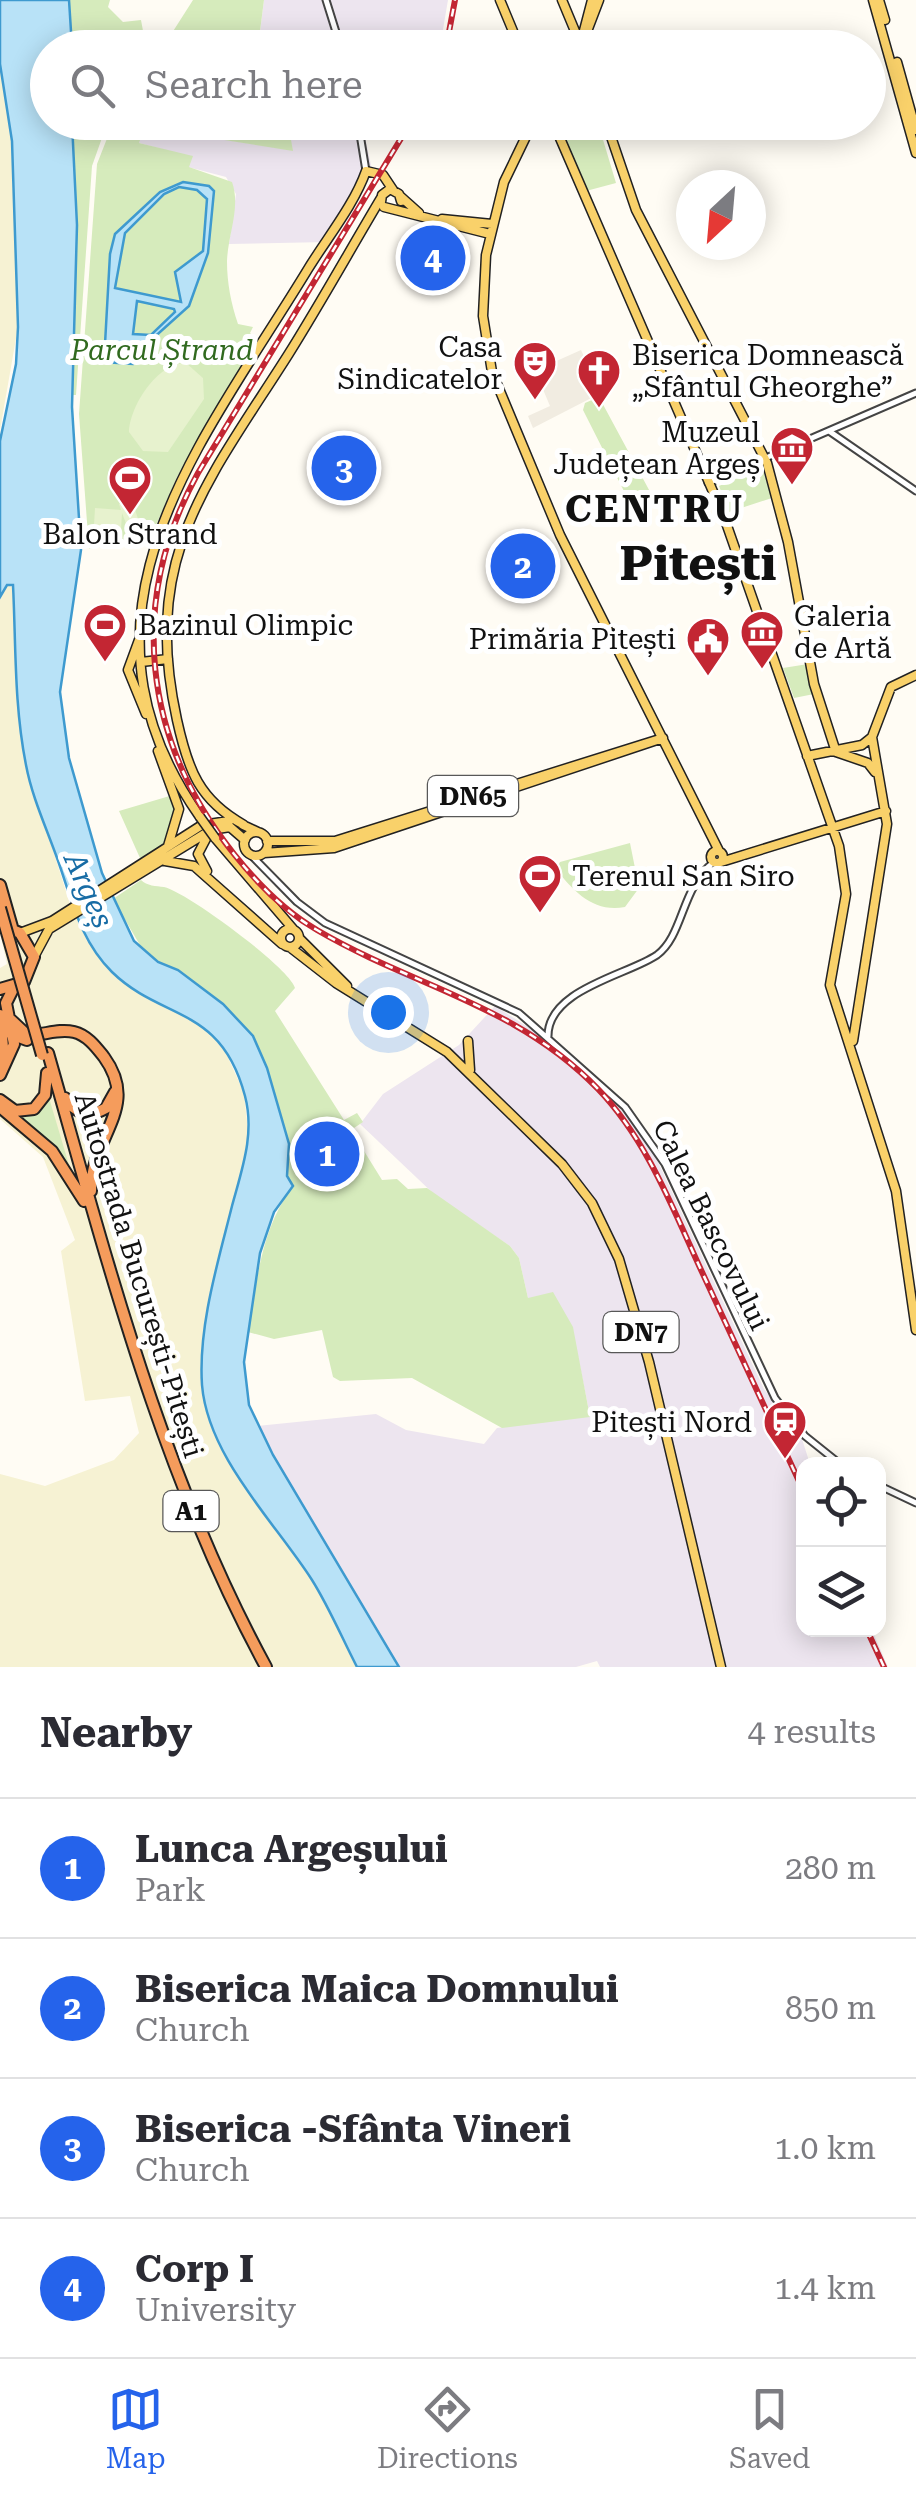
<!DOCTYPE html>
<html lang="en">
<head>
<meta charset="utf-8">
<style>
  body { margin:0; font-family:"Roboto Serif",serif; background:#f7f7f7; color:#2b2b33 }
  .controls { position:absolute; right:30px; bottom:30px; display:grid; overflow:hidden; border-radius:20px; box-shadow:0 5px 25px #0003 }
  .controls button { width:90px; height:90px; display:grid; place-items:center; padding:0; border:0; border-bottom:2px solid #e1e1e2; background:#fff; color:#2b2b33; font:50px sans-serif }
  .compass { position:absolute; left:676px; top:170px; width:90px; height:90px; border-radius:50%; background:#fff; box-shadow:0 5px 25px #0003; rotate:206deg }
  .you { position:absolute; left:388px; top:1012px; width:35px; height:35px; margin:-25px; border:8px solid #fff; border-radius:50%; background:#1a73e8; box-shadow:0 0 0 15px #1a73e833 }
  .badge { display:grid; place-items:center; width:65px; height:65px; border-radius:50%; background:#2563eb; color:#fff; font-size:32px; font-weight:700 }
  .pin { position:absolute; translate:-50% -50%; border:5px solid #fff; box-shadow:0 2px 10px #0006 }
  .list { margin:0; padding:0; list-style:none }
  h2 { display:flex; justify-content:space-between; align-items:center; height:130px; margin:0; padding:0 40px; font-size:42px }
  h2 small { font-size:32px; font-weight:400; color:#7c7c81 }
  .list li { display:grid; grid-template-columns:65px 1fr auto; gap:30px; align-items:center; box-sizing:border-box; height:140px; padding:0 40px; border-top:2px solid #e1e1e2 }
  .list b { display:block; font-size:38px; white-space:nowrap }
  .list p { margin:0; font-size:32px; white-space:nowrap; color:#7c7c81 }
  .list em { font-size:32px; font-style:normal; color:#7c7c81 }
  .icon { flex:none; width:55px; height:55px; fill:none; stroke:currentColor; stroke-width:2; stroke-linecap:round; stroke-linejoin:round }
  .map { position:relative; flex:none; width:916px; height:1667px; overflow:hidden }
  .search { position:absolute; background:#fff; box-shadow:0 5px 25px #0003; left:30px; right:30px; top:30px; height:110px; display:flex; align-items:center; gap:25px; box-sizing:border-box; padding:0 35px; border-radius:55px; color:#7c7c81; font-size:38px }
  .sheet { height:690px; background:#fff }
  nav { display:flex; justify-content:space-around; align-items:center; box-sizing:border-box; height:140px; border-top:2px solid #e1e1e2; background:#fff; font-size:28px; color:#7c7c81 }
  nav a { display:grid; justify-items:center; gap:5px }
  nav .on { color:#2563eb }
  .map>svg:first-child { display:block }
  .industrial { fill:#ede5ef }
  .farmland { fill:#f6f2d3 }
  .green { fill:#d6ebbc }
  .pitch { fill:#e7f2ce }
  .plaza { fill:#f1ece1 }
  .water { fill:#b8e2f7; stroke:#3e9acf; stroke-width:2.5; fill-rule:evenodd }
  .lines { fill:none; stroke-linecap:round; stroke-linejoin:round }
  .minor-casing { stroke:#444; stroke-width:9 }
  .major-casing { stroke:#222; stroke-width:11 }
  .highway-casing { stroke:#222; stroke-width:14 }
  .minor { stroke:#fff; stroke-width:5 }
  .major { stroke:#f9d16a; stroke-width:8 }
  .highway { stroke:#f59c5c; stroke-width:10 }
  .rail-casing { stroke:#c32633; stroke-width:6 }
  .rail { stroke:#fff; stroke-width:2.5; stroke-dasharray:8; stroke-linecap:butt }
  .major-bridge-casing { stroke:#222; stroke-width:11; stroke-linecap:butt }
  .highway-bridge-casing { stroke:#222; stroke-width:14; stroke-linecap:butt }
  .major-bridge { stroke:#f9d16a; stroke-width:8 }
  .highway-bridge { stroke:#f59c5c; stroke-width:10 }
  .labels { text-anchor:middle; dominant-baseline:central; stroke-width:10; stroke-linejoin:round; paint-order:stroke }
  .shield { fill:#fff; stroke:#585858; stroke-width:2.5 }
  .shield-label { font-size:25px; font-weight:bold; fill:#111 }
  .poi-label { font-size:28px; fill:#111; stroke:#fff; text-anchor:end }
  .park-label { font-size:28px; font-style:italic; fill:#316a1f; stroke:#fff }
  .street-label { font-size:28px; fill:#111; stroke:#fff }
  .water-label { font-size:30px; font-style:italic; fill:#176ca5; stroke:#fff }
  .district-label { font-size:38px; font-weight:bold; letter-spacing:2.5px; fill:#111; stroke:#fff }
  .town-label { font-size:48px; font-weight:bold; fill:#111; stroke:#fff }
</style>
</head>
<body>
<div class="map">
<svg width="916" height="1667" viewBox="0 0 916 1667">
  <rect width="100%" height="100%" fill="#fffcf4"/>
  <path class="industrial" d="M264,0h184l-8,47 -182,1z
    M161,122l38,14 93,14 -4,-27h74l9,42 -3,13 -41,64 -98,2 7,-50 -10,-17 -38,-10 4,-10 -53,-14 7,-20z
    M495,1006l41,26 75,65 41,52 112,240 38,50 8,25h-6v166h68l16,37h-288l-3,-6 -21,6h-177l-19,-24 -123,-217 119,-12 30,16 78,14 13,-16 93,-12 -18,-89 -44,-29 -9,-40 -9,-12 -74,-50 -76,-72 23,-30 76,-49z"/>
  <path class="farmland" d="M0,64l10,46 8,217 -18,103z
    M7,584l6,4 3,102 10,75 44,139 17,37 60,54 46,22 16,15 17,21 18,40 5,47 -39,165 -8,77 4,27 17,39 91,134 43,85h-357v-193l45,12 69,-26 25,-27 -9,-37 -45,5 -24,-150 14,-11 -32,-83 -43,-38v-151l7,-4 -7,-31v-336z"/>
  <path class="green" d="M69,0h41l-2,7 15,15 18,-2 5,27h-74z
    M193,0h71l-6,47h-95z
    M72,123h74l-7,20 54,13 -4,11 43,15c9,25 -4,52 -5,79 0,22 4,42 11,63l15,3 -3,6 4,4 -12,19 3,9 -68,112 -27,62 -61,10 -10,-135 18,-250 11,-28 -5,-1 -11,31 -16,229h-4l5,-170z
    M161,123h127l5,28 -94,-15z
    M558,123h40l18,60 -30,8z
    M599,397l56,104 -21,10 -51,-101 2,-7z
    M762,467l10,31 -43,14 -10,-26z
    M808,664l6,30 -20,4 -11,-30z
    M173,795c5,26 -4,59 -33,63l-21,-47z
    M630,843l9,45 -14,19c-31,6 -51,-15 -69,-38l4,-7z
    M141,880c6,6 15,6 23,7 21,4 126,81 131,101l-20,23 69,109 13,-7 6,9 -12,8 31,50 15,-1 11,10 19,-1 83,58 9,12 9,40 25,-6 20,35 17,90 -88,11 -90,-50 -72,3 -7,-4 -11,-47 -48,9 -26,-7c10,-54 12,-101 45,-146l-6,-10 2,-32 -22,-76 -14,-32 -30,-32 -79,-52 -31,-53z
    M47,1091l25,84 -69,-68 21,7z"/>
  <path class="pitch" d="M186,363l17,15 1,21 -36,53 -25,-1 -14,-19c1,-26 28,-69 57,-69z
    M132,500l7,22 -12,4 -5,-13 -1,17 -27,-5 1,-17 26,2 -2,-6z"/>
  <path class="plaza" d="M581,350l20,43 -68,35 -5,-12 22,-10 -8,-19 -13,4 -6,-15z"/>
  <path class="water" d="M0,0h69l3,47 -24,1v74l24,1 5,102 -5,182 9,143 -21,142 9,66 33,115 32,68 24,21 20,8 45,34 30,32 14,32 22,76 -2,32 6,10 -19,26 -14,41 -16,109 5,43 24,50 126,212h-42c-15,-29 -28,-60 -45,-87 -38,-59 -104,-123 -110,-195 -4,-58 16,-123 30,-179 10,-37 23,-72 13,-110 -24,-91 -83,-75 -133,-124 -33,-33 -40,-73 -55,-114 -11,-31 -25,-61 -31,-93 -12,-60 -10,-120 -13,-180h-6l-7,12v-156l16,-77 2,-37 -6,-186 -12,-77z
    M183,182l26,4 5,5 -6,62 -19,53 -48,43 -8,15 -29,-2 6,-108 5,-20 45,-42zM179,187l18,3 10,9 -4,52 -28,21 6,30 -66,-14 10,-55 39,-39zM137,301l37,8 1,3 -24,23 -18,-1z"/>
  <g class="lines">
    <defs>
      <path id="minor" d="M326,0l15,48
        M358,122l8,49
        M829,431l87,60
        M708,483l208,-90
        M249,853l48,49 28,21 194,90 106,94 40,57 110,234 30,38 35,28
        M548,1036c0,-47 80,-61 109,-81 27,-20 24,-68 57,-93
        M878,1485l38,18"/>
      <path id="major" d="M500,0l20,48
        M562,0l20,48
        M873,0l43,153
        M879,0l6,20
        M581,42l11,-42
        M581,47l18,-47
        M897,62l19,68
        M533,122l-29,60 -18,73 -3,61 9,56 68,163 159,316
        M553,122l171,395 115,329 7,48 -16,91 66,206 20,139
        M606,122l30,88 131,253 21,79 26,142 22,68
        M366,171l17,4 10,15
        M400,196l19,17
        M381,202l1,-7 8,-6 9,5 2,7
        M384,207l106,27
        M442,219l50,5
        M139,640l-11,30 18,44
        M141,662l27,-3
        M158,751l21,58 -11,37
        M836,752l32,11 7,9
        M807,756l55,-11 10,-8
        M200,817c-144,-205 1,-372 108,-548 19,-31 46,-64 58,-98
        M243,825l15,7
        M244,825c-45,-25 -56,-55 -67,-105 -36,-163 29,-236 111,-365 32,-51 62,-105 93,-157
        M244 844a12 12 0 1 1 24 0a12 12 0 1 1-24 0Z
        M215,838l79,92
        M267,841h68l328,-103
        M711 857a6 6 0 1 1 12 0a6 6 0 1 1-12 0Z
        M264,853l70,-5 329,-110
        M165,861l29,5 88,78
        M721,862l165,-51
        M207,871l-9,-17 10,-19
        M281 938a9 9 0 1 1 18 0a9 9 0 1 1-18 0Z
        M20,933l32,-12 150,-96 27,-4
        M300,939l47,47
        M291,948l45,35 111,69 115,112 30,39 27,56 30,103 72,305
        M34,957l15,-28 162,-99 19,-3 15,13
        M468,1041l2,29
        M853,1041l34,-217 -15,-87 19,-50 25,-12"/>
      <path id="highway" d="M0,885l12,42
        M0,989l24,-7 10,-25 -14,-24 -19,-8
        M0,1015l11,19 16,6
        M11,1020l16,15c15,1 31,-7 47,-3 13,3 22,15 30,25 37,51 -13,78 -13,134
        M1,1023l3,37
        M48,1053c60,210 113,421 218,614
        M0,1075l14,-31 -8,-41 8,-16
        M65,1098c10,15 24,20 41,10l9,-16
        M0,1100l15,11 19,-2 11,-14 2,-22
        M0,1107l52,44 32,50"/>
    </defs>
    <use href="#minor" class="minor-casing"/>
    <use href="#major" class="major-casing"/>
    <use href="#highway" class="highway-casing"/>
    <use href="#minor" class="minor"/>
    <use href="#major" class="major"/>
    <use href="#highway" class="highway"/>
    <defs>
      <path id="rail" d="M446,48l9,-48
        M411,122l-213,351c-71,129 -55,267 36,381 23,29 50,57 83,76 97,57 199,74 281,159 49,51 75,120 104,183 34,73 68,147 102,220
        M867,1630l17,37"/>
    </defs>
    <use href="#rail" class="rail-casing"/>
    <use href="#rail" class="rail"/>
    <defs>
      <path id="major-bridge" d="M200,817l15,21"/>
      <path id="highway-bridge" d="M0,908l42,147"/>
    </defs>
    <use href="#major-bridge" class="major-bridge-casing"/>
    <use href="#highway-bridge" class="highway-bridge-casing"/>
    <use href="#major-bridge" class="major-bridge"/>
    <use href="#highway-bridge" class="highway-bridge"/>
  </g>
  <defs>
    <symbol id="theatre-pin" viewBox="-11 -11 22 30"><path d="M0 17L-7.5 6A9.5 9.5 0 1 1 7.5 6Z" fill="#c32633" stroke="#fff"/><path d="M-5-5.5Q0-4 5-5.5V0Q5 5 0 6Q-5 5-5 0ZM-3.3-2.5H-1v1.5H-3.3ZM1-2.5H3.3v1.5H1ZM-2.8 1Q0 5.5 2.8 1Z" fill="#fff"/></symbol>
    <symbol id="church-pin" viewBox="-11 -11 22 30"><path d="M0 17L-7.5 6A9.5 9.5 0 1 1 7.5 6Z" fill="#c32633" stroke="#fff"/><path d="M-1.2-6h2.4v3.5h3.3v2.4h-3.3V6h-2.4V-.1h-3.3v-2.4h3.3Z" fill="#fff"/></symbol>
    <symbol id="museum-pin" viewBox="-11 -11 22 30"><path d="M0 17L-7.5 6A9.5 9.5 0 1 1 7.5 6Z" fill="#c32633" stroke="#fff"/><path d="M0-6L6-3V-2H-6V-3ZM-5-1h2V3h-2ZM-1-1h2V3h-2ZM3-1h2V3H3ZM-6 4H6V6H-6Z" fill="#fff"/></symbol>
    <symbol id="stadium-pin" viewBox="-11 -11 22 30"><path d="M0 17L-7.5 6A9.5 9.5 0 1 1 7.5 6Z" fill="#c32633" stroke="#fff"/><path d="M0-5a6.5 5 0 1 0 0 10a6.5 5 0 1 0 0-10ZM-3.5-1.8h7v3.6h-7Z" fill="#fff"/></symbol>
    <symbol id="civic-pin" viewBox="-11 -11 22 30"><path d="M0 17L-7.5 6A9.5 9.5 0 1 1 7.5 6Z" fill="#c32633" stroke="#fff"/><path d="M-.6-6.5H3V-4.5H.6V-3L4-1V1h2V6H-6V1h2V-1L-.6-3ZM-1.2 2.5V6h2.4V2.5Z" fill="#fff"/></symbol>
    <symbol id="station-pin" viewBox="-11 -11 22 30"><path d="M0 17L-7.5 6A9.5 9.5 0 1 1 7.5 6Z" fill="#c32633" stroke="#fff"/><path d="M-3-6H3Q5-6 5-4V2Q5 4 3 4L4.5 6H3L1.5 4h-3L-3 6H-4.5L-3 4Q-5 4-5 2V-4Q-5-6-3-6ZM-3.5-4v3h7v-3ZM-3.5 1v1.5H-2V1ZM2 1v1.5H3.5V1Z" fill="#fff"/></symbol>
  </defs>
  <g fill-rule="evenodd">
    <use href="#theatre-pin" x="510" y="338" width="50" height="68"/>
    <use href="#church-pin" x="574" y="346" width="50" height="68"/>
    <use href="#museum-pin" x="767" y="423" width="50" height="68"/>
    <use href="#stadium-pin" x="105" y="453" width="50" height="68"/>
    <use href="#stadium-pin" x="80" y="600" width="50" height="68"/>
    <use href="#museum-pin" x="737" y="607" width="50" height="68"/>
    <use href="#civic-pin" x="683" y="614" width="50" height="68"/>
    <use href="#stadium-pin" x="515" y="851" width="50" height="68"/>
    <use href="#station-pin" x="760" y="1397" width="50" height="68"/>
  </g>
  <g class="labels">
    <g class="shield">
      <rect x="428" y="776" width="90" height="40" rx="8"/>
      <rect x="603.5" y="1312" width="75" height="40" rx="8"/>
      <rect x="163.5" y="1491" width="55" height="40" rx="8"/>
    </g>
    <g class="shield-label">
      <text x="473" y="796">DN65</text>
      <text x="641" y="1332">DN7</text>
      <text x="191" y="1511">A1</text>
    </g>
    <g class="poi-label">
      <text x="502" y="347">Casa<tspan x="502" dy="32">Sindicatelor</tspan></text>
      <text x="632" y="355" text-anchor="start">Biserica Domnească<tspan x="632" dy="32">„Sfântul Gheorghe”</tspan></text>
      <text x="760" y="432">Muzeul<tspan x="760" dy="32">Județean Argeș</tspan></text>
      <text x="130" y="534" text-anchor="middle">Balon Strand</text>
      <text x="794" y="616" text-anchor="start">Galeria<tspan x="794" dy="32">de Artă</tspan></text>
      <text x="138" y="625" text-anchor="start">Bazinul Olimpic</text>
      <text x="676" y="639">Primăria Pitești</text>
      <text x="572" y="876" text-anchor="start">Terenul San Siro</text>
      <text x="752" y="1422">Pitești Nord</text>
    </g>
    <g class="park-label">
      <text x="162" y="350">Parcul Ștrand</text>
    </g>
    <g class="street-label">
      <text transform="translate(711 1225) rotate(64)">Calea Bascovului</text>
      <text transform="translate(139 1275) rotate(73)">Autostrada București-Pitești</text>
    </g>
    <g class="water-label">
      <text transform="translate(89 890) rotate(66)">Argeș</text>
    </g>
    <g class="district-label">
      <text x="655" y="509">CENTRU</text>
    </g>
    <g class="town-label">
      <text x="698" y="564">Pitești</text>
    </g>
  </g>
</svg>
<div class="controls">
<button><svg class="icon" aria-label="locate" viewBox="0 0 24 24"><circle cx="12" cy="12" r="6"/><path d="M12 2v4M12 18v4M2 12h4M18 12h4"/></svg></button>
<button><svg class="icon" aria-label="layers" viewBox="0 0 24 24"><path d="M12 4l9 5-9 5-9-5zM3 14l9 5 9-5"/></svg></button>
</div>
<svg class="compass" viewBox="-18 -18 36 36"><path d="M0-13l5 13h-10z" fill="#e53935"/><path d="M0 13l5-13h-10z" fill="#7c7c81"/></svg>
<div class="you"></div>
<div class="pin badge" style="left:327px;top:1154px">1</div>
<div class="pin badge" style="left:523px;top:566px">2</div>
<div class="pin badge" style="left:344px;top:468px">3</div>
<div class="pin badge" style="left:433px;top:258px">4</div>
<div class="search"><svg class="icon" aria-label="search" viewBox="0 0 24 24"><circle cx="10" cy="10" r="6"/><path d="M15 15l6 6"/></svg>Search here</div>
</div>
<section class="sheet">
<h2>Nearby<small>4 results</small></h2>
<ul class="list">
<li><span class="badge">1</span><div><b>Lunca Argeșului</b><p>Park</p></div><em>280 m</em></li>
<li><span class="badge">2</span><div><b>Biserica Maica Domnului</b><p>Church</p></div><em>850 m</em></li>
<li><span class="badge">3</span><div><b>Biserica -Sfânta Vineri</b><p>Church</p></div><em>1.0 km</em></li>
<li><span class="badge">4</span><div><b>Corp I</b><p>University</p></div><em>1.4 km</em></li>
</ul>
</section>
<nav>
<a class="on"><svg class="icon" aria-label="map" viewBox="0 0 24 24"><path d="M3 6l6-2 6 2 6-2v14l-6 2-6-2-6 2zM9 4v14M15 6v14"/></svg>Map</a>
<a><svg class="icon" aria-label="directions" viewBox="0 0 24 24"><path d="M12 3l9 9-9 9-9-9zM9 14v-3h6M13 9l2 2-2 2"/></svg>Directions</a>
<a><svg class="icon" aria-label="saved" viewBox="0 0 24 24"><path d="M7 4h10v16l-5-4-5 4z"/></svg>Saved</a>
</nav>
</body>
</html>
